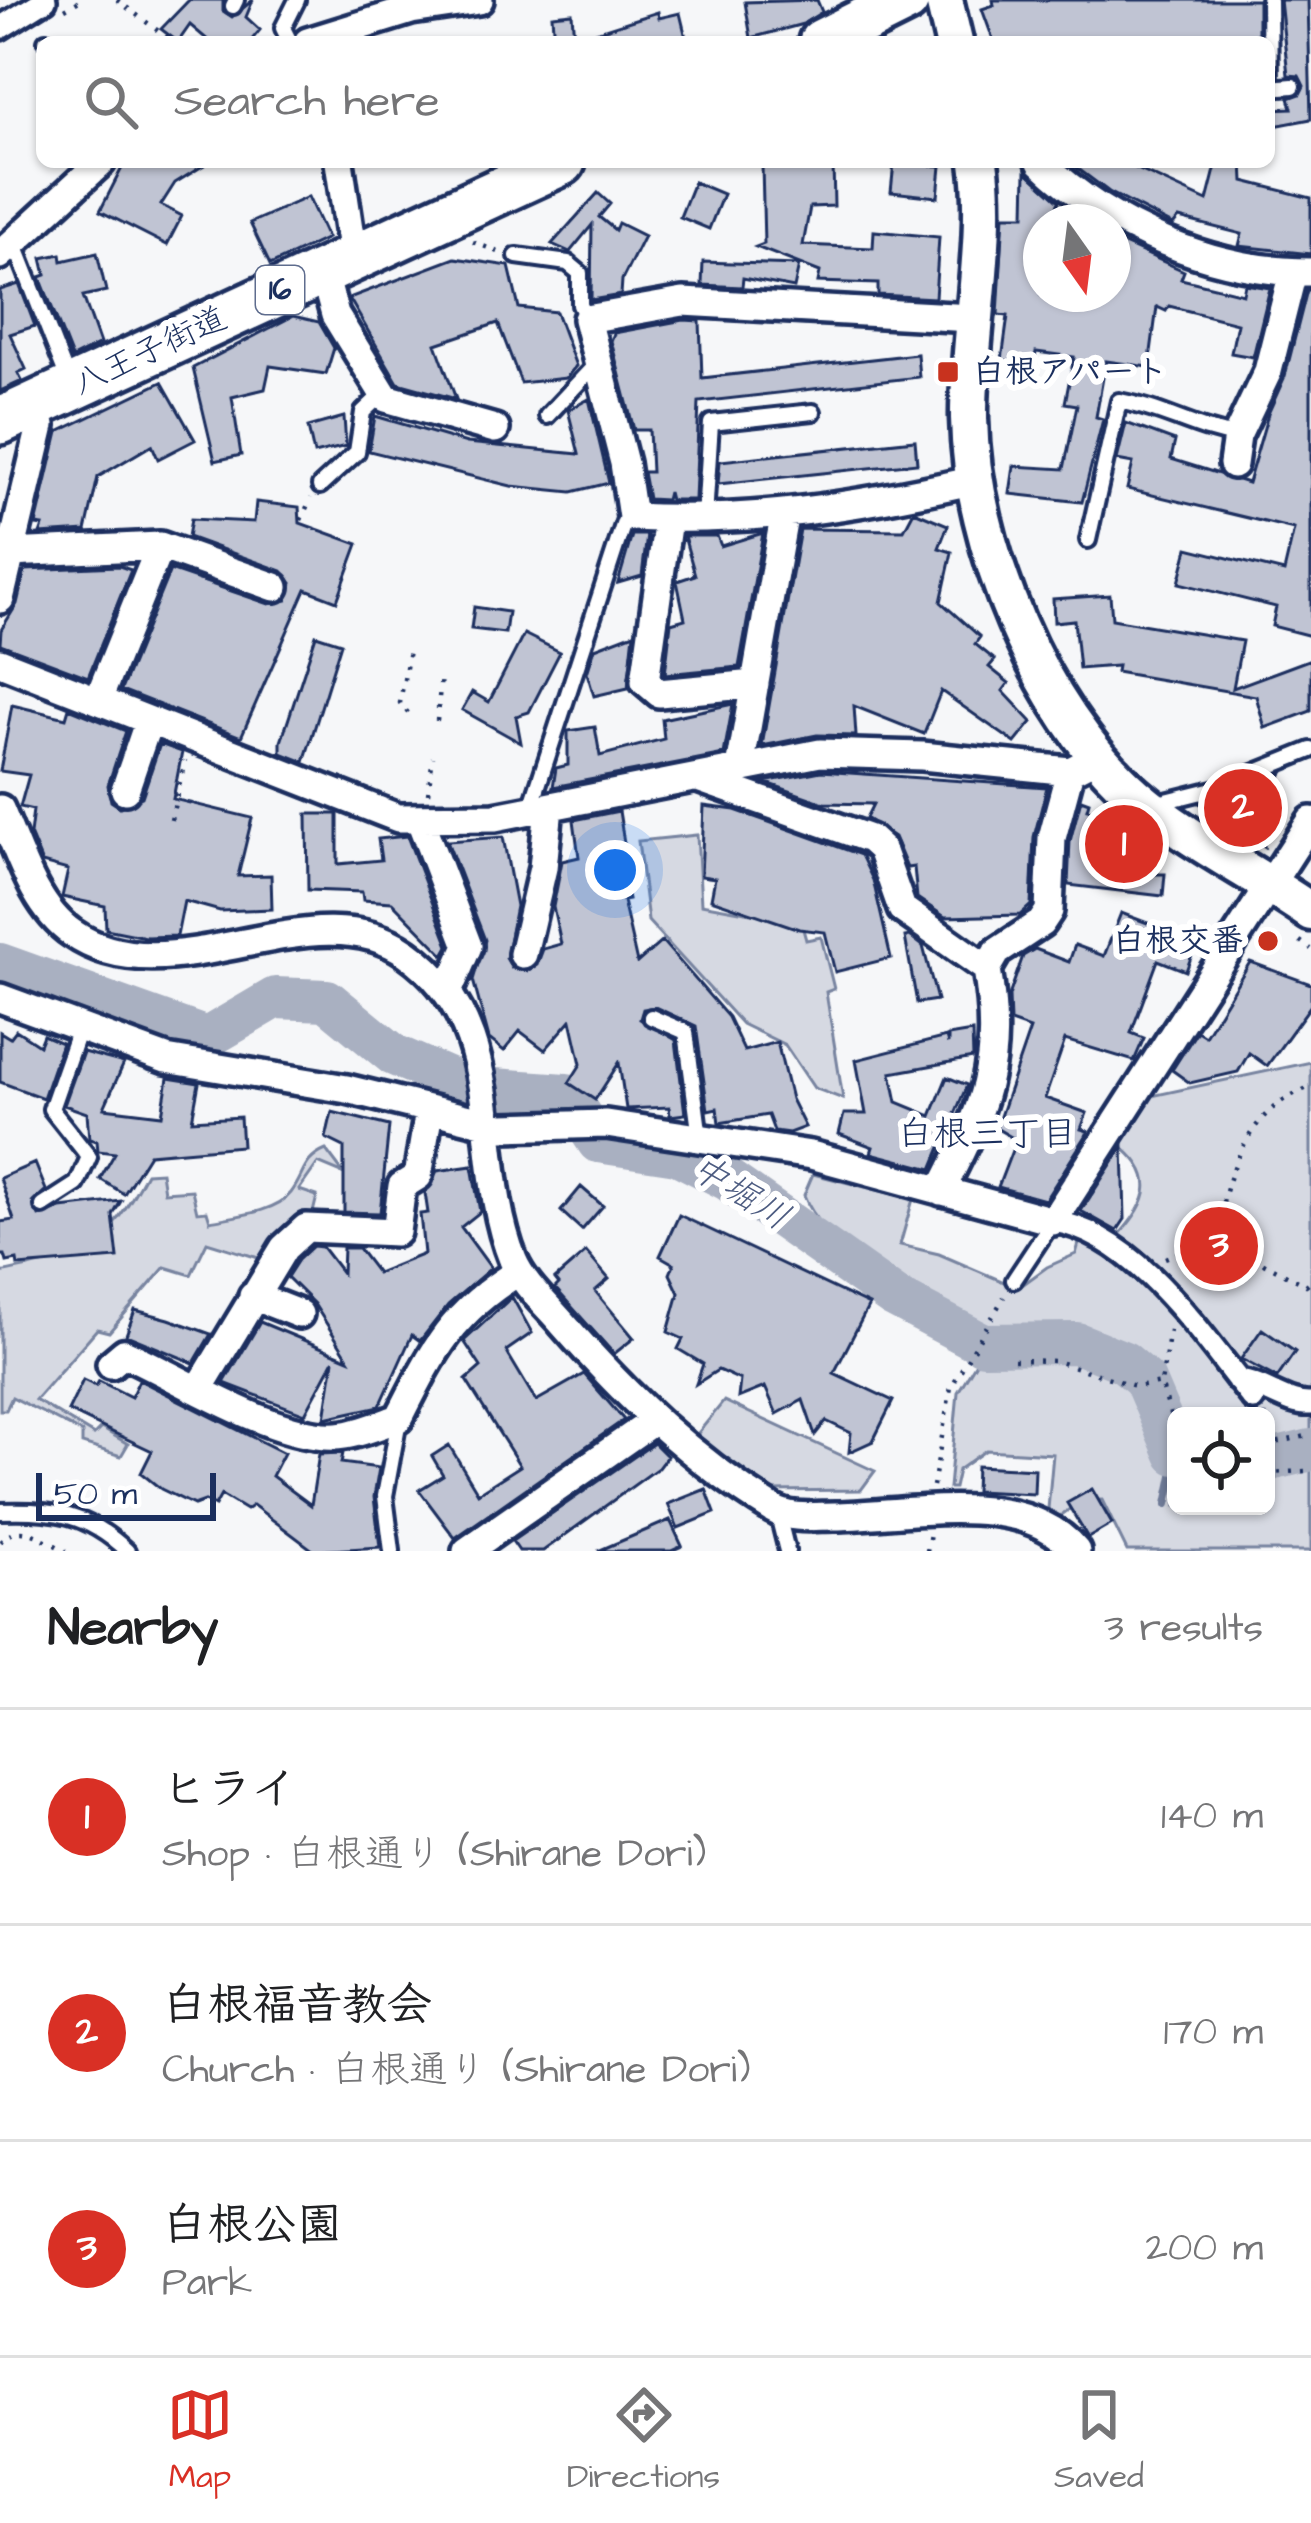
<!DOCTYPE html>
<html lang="en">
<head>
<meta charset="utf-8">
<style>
  body { margin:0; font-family:"Architects Daughter","Klee One",sans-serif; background:#f2f2f2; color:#202124 }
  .controls { position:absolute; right:36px; bottom:36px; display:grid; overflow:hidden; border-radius:18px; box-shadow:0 3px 9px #0004 }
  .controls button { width:108px; height:108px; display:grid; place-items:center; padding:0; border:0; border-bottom:3px solid #e0e0e0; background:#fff; color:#202124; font:60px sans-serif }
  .compass { position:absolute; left:1023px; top:204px; width:108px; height:108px; border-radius:50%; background:#fff; box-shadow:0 3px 9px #0004; rotate:166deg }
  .scale { position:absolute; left:36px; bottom:30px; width:180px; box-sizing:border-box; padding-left:12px; border:6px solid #1b2f5e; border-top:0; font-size:33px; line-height:42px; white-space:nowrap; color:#1b2f5e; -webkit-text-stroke:9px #fff; paint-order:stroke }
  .you { position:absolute; left:615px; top:870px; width:42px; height:42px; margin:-30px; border:9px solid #fff; border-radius:50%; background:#1a73e8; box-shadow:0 0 0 18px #1a73e833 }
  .badge { display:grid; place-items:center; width:78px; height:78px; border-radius:50%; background:#d93025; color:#fff; font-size:39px; font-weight:700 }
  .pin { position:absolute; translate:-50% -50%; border:6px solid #fff; box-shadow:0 3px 12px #0006 }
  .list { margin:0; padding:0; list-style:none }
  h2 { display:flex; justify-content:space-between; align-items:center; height:156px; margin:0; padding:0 48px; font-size:51px }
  h2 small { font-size:39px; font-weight:400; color:#757577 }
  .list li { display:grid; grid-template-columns:78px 1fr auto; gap:36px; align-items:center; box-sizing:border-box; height:216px; padding:0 48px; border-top:3px solid #e0e0e0 }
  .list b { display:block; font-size:45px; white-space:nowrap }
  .list p { margin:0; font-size:39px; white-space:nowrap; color:#757577 }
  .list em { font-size:39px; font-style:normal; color:#757577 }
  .icon { flex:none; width:66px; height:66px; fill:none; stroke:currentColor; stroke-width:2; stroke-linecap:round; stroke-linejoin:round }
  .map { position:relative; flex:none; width:1311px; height:1551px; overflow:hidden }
  .search { position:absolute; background:#fff; box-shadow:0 3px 9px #0004; left:36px; right:36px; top:36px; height:132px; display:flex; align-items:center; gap:30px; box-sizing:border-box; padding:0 42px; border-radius:18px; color:#757577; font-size:45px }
  .sheet { height:804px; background:#fff }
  nav { display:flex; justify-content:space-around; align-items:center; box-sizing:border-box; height:168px; border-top:3px solid #e0e0e0; background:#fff; font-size:33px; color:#757577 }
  nav a { display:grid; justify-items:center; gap:6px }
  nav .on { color:#d93025 }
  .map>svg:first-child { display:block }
  .green { fill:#d6d9e2; stroke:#7884a0; stroke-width:3; fill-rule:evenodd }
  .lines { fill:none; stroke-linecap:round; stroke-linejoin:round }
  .stream { stroke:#707c99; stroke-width:8 }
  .river { stroke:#a9b0c1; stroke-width:42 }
  .building { fill:#c0c4d3; stroke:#1b2f5e; stroke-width:3 }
  .service-casing { stroke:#1b2f5e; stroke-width:22 }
  .pedestrian-casing { stroke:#1b2f5e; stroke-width:30 }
  .minor-casing { stroke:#1b2f5e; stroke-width:36 }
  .tertiary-casing { stroke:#1b2f5e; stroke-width:45 }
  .trunk-casing { stroke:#1b2f5e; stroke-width:54 }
  .path { stroke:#1b2f5e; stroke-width:4.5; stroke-dasharray:3 9; stroke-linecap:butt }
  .service { stroke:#fff; stroke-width:14 }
  .pedestrian { stroke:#fff; stroke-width:21 }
  .minor { stroke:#fff; stroke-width:27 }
  .tertiary { stroke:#fff; stroke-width:36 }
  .trunk { stroke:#fff; stroke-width:45 }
  .poi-dot { fill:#c8321e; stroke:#fff; stroke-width:4.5 }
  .labels { text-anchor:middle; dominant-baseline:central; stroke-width:12; stroke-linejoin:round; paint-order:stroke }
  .shield { fill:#fff; stroke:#5f6d8e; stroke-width:3 }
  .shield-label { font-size:30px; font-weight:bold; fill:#1b2f5e }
  .street-label { font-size:33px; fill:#1b2f5e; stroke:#fff }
  .poi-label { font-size:33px; font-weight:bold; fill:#1b2f5e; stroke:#fff; text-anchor:start }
  .neighbourhood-label { font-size:36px; fill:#1b2f5e; stroke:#fff }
  .water-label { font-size:36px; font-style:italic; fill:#4d5c81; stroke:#fff }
</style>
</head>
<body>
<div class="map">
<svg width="1311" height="1551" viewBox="0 0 1311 1551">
  <rect width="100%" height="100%" fill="#f6f7f9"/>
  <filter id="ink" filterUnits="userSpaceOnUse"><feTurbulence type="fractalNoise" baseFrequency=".00833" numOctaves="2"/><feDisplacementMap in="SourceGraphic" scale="24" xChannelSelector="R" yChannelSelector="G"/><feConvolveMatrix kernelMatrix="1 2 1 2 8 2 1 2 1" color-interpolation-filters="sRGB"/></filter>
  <g filter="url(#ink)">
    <path class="green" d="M697,835l4,69 100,18 5,18 15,-3 13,52 -8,3 17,107 -29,-11 -29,-43 -43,-21 -94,-103 -10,-80z
      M1311,1062v489h-184l-25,-51 -21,1 -21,15 -12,-7 5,-55 -67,-4 -28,20 -4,18h-5l9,-96 36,-59c-54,-29 -169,-78 -190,-138l9,-21 100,25 -13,46 39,9 79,34 29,-21 29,-13 7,-25 30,13c32,-36 52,-63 5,-98l24,-46zM1176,1416h90v90h-90z
      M326,1150l18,24 -26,-11 -19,27 18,6 -5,21 -47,43 -58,-18 -16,33 -26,-8 -56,65 -12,-3 -62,71 59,35 7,-7 27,16 -7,12 -39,-12v-11l-70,-36 -6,13h-6v-137c82,-16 107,-25 146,-100l15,-1 3,20 28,-2 5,22 10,-1 3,10c23,-5 65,-8 81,-28 14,-18 11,-33 35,-43z
      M724,1401l151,70 -14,19 -94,1 -73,-53z"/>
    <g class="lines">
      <path class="stream" d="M1167,1504l9,-43"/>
      <path class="river" d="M0,964l207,74 68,-40 52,2 67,55 73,32 99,7 32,48 79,12 51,26 166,117 89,47 94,-1 47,19 20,17 32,75
        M1266,1461l45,-11"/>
    </g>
    <path class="building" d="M189,0h34v11l9,6 21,-17 -7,17 14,13 -10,12h-40l-20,-17 -12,17 -17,-13z
      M817,0l5,12 -19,12 -52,14 -6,-36z
      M993,0h265v42h-264l-12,-33 12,-4z
      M1280,0h28l3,119 -42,8v-18l23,-1 -3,-10 11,-4 4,-8 -5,-10 -11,-1z
      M658,12l1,6 21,-5 7,29h-133l-2,-27 20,-2 2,26z
      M125,162h84l-34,21 -14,22 21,11 -15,29 -67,-34z
      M1069,162h53l85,39 10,-39h26l1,19 67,17v56l-72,-8 3,-12 -63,-16 -6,7 -64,-33z
      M833,163l1,43 -24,1 -7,38 70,3 1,-17 65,6 -4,61 -57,-3v-11l-60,-2 2,-10 -64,-25 8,-3 -2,-79z
      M894,163l47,3 -3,31 -47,-5z
      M1026,171l33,30 -8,21h-10v72h72v-55l71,32 -3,8 62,15 2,-10 25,4 -17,69 -22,-4 6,-30 -68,-17 -3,5 -9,-4 -8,60 -43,-6 -10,56 7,2 -21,83 -72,-8 4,-28 50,3 13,-64 -12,-2 9,-46 -38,-5 -2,13 -32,-5 6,-44 -10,-1 6,-100h21z
      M694,182l29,12 -14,35 -29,-12z
      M598,193l12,11 -11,13 16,13 3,-7 26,13 -22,44 -1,15 -30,5 1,-75 -22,27 -18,-8z
      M308,197l19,41 -57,27 -20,-42z
      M97,253l9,38 -23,5 17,48 -28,14 -32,-81 6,-2 -4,-17 19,-4 1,7z
      M455,258l54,8 10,42 37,4 20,54 -10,12 -45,5 -23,-60 -62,21 20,55 -58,-16 -49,-85z
      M703,262l29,1 67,2 -5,23 -51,-10 -1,9 -40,-2z
      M19,284l16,42 -25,8 16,35 -8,4 4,8 -22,10v-101z
      M1307,290h4v346l-39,-10 4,-19 -97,-24 9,-35 96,24 10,-43 -167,-40 6,-26 -16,-3 9,-37 49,18 -4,18 77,24 20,-69 17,-38z
      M293,316l26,6 15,26 -8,26 -56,-8 -5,23 -33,8 9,58 -26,6 -22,-93z
      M684,320l16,1 2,57 215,-24 2,23 -220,25 -4,98h-25l-2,-8 -2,8 -18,-1 -5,-27h8l-2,-42h-15l-23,-89 3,-8z
      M162,382l33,58 -37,19 -6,-14 -54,32 -12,54 -46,3 3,-8 -7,-1 22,-93z
      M589,399l20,84 -37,9 -61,-6 -142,-35 6,-35 92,27 112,11 -11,-44z
      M344,417l2,29 -32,8 -6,-27z
      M915,440l2,23 -199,21 2,-23z
      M256,502l43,5 1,16 58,21 -21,57 -31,-12 -65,148 -120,-47 49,-120 99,34 18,-4 5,-17 -10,-12 -94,-34 3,-18 63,3z
      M914,511l34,14 -9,23 13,4 -11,50 39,35 -5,7 20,16 -6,7 20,16 -6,8 29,31 -17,21 -74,-52 -17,43 -70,-28 2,30 -39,-1 -55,11 38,-217 104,1z
      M763,533l-24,134 -74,7 6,-51 14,-4 -8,-38 18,-6 -11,-39h33l4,10z
      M632,535h15l-5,41 -24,7z
      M119,566l12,4 -43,107 -88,-33 1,-14 16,-26 8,-34z
      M1110,595l2,24 130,22 -9,47 78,-29v52l-46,17 -9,-32 -140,-24 1,-6 -38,3 -5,-49 -20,2 -1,-23z
      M474,607l34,5 -3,21 -34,-4z
      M634,633l-6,55 -34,8 -7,-23 8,-25z
      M524,634l36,18 -31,60 -13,4 5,27 -59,-33 10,-18 17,10z
      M316,635l25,8 -37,119 -23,-9v-11z
      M733,704l-9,50 -171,33 3,-19 12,-3v-34l27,-4 5,29 64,-17 -2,-20z
      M12,705l54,13 3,-10 57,23 -18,54 3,16 9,6 22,-10 18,-53 22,8 -9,47 79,19 -14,58 33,-1 1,34 -52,2 -36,-10 -7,35 -31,1 -40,-8 -1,-23 -43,-9 6,-27 -26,-7 -12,-29 3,-24 -13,-3 9,-32 -29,-4z
      M821,771l226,16 -13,50 -3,68 -11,10 -75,2 -28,-19 -3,-31 -7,1 -13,-31 -28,-19 7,-14 -49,-1 -60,-21z
      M1283,773l-26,39 7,34 -63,-42z
      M1081,799l8,3 -2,7 17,4 55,36 -7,25h13l-2,22 -95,-11 2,-44z
      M704,806l31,4 126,45 12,25 18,78 -56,14 -10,-40 -26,-3 -88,-30 4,-21 -14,-2z
      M619,811l9,57 -6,1 6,31 -5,1 14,62 25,-22 66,76 16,34 33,-9 14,57 14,28 -16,6 -15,-2 -6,-16 -49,8 -2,-15 -9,2 -12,-84 -41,-19 -12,2 -3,10 36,21 9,74 -15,2 -1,-9 -43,2 -7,-46 -24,37 -26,-17 12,-19 -10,-44 -26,30 -25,-19 -16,20 -15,-12 -16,-59 12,-40 -38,-99 56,-4 13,69 -10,52 6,10 15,3 10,-6 6,-16 18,-5 -8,-37 9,-46 17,-4 -5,-37z
      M307,814h31v50l43,-4 -3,-21 29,-3 42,110 -5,9 -52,-53 -29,-2 -1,-8 -54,-2z
      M1121,913l40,15 -1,10 6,-8 31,11 -11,30 -28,-11 -27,73 13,5 -10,23 -69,-21 -20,58 42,15 -6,16 7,2 -2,5 -41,64 -47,-13 18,-47 -20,-12 34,-99 -20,-7 -1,-26 14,-40 12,-7 34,13 6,-17 29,11z
      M910,936l13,10 14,54 -20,3 -12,-66z
      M1250,962l61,22v21l-44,61 -18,-13 -11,19 -48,11 -18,-13 25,-39 8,5z
      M16,1030l23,15 4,-10 19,8 -19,55 -43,-16v-50l10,6z
      M972,1032l1,26 -82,15 6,29 34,14 16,-39 20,8 -35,84 -61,-16 2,-6 -34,-13 5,-20h22l-10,-54 90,-23 2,7v-8z
      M83,1052l41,11 -20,45 58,7 6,-37 31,5 -7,37 48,-3 2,29 -93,8 -25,40 -24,-15 15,-26 -17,-2 -1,-10 -8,-2 -2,-26 -23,-8z
      M332,1112l57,14 -9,87 -36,-1v-65l-18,-9z
      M1123,1146l2,73 -8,12 -36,-20z
      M35,1163l11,27 -13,12 6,14 22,-8 60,-7 -8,14 5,43 -100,8 -1,-6 -10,2 -2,-7h-5v-33l14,-2 -14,-42z
      M472,1166l8,46 -19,15 30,41 -43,37 -28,36 -8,-6 -32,71 -55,12 9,-58 -29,54 -81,-31 36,-61 89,37 -35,-55 -27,-27 11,-17 15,-14 9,1 20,26 1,-25h15l19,25 47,-19 -4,-40 8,-1 -3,-20 12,-22z
      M581,1187l22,19 -21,24 -21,-19z
      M679,1215l190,90 -35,68 59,28 -20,40 -24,11 2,-19 -25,-12 -11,14 -12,-35 -26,14 -12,-27 -27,11 2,-18 -22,-10 -22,14 7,-20 -25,-15 5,-10 -15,-7 11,-39 -9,-19 4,-10 -14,-8z
      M586,1252l23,27 -14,12 39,47 -20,16 -59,-66 4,-4 -4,-5z
      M512,1297l20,36 -26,18 30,50 48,-27 40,46 -169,118 -36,-48 24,-15 -11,-19 17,-11 29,48 42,-27 -54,-86 15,-13 -17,-26z
      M135,1310l34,9 42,15 -17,29 -68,-28z
      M1262,1329l33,23 -18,26 -36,-19z
      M83,1380l13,6 3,-5 32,16 8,-17 145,73 -12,23 39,29 8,-51 24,-1 -2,10 38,5 -5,29 6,50 -66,4 -61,-46 -7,5 -25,-15 -6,11 -10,-5 -11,4 -33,-16 -20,-16 11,-22 -84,-40z
      M654,1443l13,13 -9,12 -115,83h-24l-7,-10z
      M976,1466l59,3 -1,25 -59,-3z
      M706,1489l9,24 -37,15 -10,-24z
      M1092,1489l20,35 -24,14 -21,-35z
      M670,1520l12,26 -11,5h-73z"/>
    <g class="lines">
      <defs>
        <path id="service" d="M1269,0l1,88
          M233,6l3,-6
          M46,41l1,1
          M290,42l-7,-14 14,-28
          M1269,88l24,-2
          M14,242l55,140
          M517,256l51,7 12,10v32l7,14
          M547,416l50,-53
          M320,486l37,-34 6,-40 20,-19
          M705,517l6,-94 102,-11
          M1088,540l31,-139c46,8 73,28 118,35
          M1158,803l56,-14 97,-39
          M530,810l94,-288 8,-5
          M651,1017l35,15 14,106
          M43,1206l34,-22 12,-27 -38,-48 28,-80
          M1014,1280l39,-59
          M0,1511c53,-2 87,2 127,40
          M777,1511l10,40
          M392,1551l-7,-55 14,-76"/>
        <path id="pedestrian" d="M0,28l45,-28
          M1053,1221c85,14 149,115 200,178
          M1238,1381c26,3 50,25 73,23"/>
        <path id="minor" d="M308,42l103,-32 68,-10
          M339,162l14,94
          M1041,162c70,67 173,110 270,110
          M0,255l101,-93
          M323,271l12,44 51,83 109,31
          M1233,464l4,-28 31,-65 25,-99
          M971,481c-117,26 -219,42 -339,36l-8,-54 -37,-144 96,-17 289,16
          M668,519l-23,162 14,12 96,-9
          M10,553l150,-7 115,41
          M0,599l41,-173 -5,-22
          M0,662l398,156 97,-1 325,-64 102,3 148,15 31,-16
          M98,700l62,-154
          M740,768l44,-251
          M698,778l172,61 11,10 21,60 85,60c16,96 -3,138 -46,222
          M125,790l23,-67
          M0,809c18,41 34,98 72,124 98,69 239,-47 335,20 105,74 64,203 106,307 10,24 33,44 50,64 63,72 128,135 210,185 19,11 41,7 62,7 74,-1 189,-28 241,35
          M420,820l48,126 -20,46
          M523,954l20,-86 6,-61
          M987,969l10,-17 44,-29 8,-12 3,-73 18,-67
          M0,998l166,61 181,30 155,38 104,-3 205,31 242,66 258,-400
          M253,1296l46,18
          M111,1364l13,-11c57,25 161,93 221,82 18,-3 37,-11 54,-17 34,-67 53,-106 119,-146
          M200,1387l84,-139 22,-20 90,4 6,-46 16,-10 11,-65
          M467,1551l185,-129"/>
        <path id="tertiary" d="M944,0l10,42
          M979,162c11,74 -11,177 -10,256 2,126 70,293 166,377 53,46 119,77 176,117"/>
        <path id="trunk" d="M822,42l84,-42
          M0,421l562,-259"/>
      </defs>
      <use href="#service" class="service-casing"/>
      <use href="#pedestrian" class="pedestrian-casing"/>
      <use href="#minor" class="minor-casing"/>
      <use href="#tertiary" class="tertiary-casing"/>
      <use href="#trunk" class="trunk-casing"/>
      <path class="path" d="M117,0l56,42
        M65,9l16,-9
        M473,242l28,11
        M301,520l10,-22
        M408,713l-8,-10 9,-53
        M437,721l4,-46
        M428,793l5,-36
        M171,820l14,-59
        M1300,941l11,8
        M1215,1238c13,-62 29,-129 96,-151
        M1165,1258l50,-20 91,47 5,-4
        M1170,1330l-9,53 15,51
        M1014,1360l42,1 82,26 23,-4
        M1266,1445l45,-10
        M1266,1473l40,-2
        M933,1486l18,-99 53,-90
        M0,1542c21,-22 44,-2 66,9
        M927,1551l3,-18"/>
      <use href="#service" class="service"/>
      <use href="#pedestrian" class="pedestrian"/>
      <use href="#minor" class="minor"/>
      <use href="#tertiary" class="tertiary"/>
      <use href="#trunk" class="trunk"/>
    </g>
  </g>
  <g class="poi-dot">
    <rect x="936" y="360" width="24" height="24" rx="6"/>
    <circle cx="1268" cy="941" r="12"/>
  </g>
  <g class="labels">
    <rect class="shield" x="256" y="266" width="48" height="48" rx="9"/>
    <g class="shield-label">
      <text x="280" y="290">16</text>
    </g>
    <g class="street-label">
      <text transform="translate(150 351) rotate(-25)">八王子街道</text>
    </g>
    <g class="poi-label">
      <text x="972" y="372">白根アパート</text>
      <text x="1244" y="941" text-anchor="end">白根交番</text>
    </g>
    <g class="neighbourhood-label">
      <text x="987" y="1134">白根三丁目</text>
    </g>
    <g class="water-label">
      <text transform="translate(740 1193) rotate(32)">中堀川</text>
    </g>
  </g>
</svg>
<div class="controls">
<button><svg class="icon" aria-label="locate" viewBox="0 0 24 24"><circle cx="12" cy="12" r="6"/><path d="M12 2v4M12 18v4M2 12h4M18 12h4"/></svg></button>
</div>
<svg class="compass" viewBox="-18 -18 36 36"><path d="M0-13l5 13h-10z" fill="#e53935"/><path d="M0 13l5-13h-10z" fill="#757577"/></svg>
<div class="scale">50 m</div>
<div class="you"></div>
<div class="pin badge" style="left:1124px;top:844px">1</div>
<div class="pin badge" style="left:1243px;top:808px">2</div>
<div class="pin badge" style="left:1219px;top:1246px">3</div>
<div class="search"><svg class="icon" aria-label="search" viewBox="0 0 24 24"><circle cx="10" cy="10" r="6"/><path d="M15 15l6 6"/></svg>Search here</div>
</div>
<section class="sheet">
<h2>Nearby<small>3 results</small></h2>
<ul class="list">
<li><span class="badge">1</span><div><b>ヒライ</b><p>Shop · 白根通り (Shirane Dori)</p></div><em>140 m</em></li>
<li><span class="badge">2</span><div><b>白根福音教会</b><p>Church · 白根通り (Shirane Dori)</p></div><em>170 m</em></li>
<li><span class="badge">3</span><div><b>白根公園</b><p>Park</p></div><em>200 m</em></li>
</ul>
</section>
<nav>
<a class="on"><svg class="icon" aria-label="map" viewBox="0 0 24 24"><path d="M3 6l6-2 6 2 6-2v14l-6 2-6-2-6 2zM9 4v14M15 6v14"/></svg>Map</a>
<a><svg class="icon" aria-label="directions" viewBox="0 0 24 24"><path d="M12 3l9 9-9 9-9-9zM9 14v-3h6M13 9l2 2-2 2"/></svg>Directions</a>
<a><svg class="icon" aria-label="saved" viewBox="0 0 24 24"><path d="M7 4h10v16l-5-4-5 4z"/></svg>Saved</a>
</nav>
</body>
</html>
